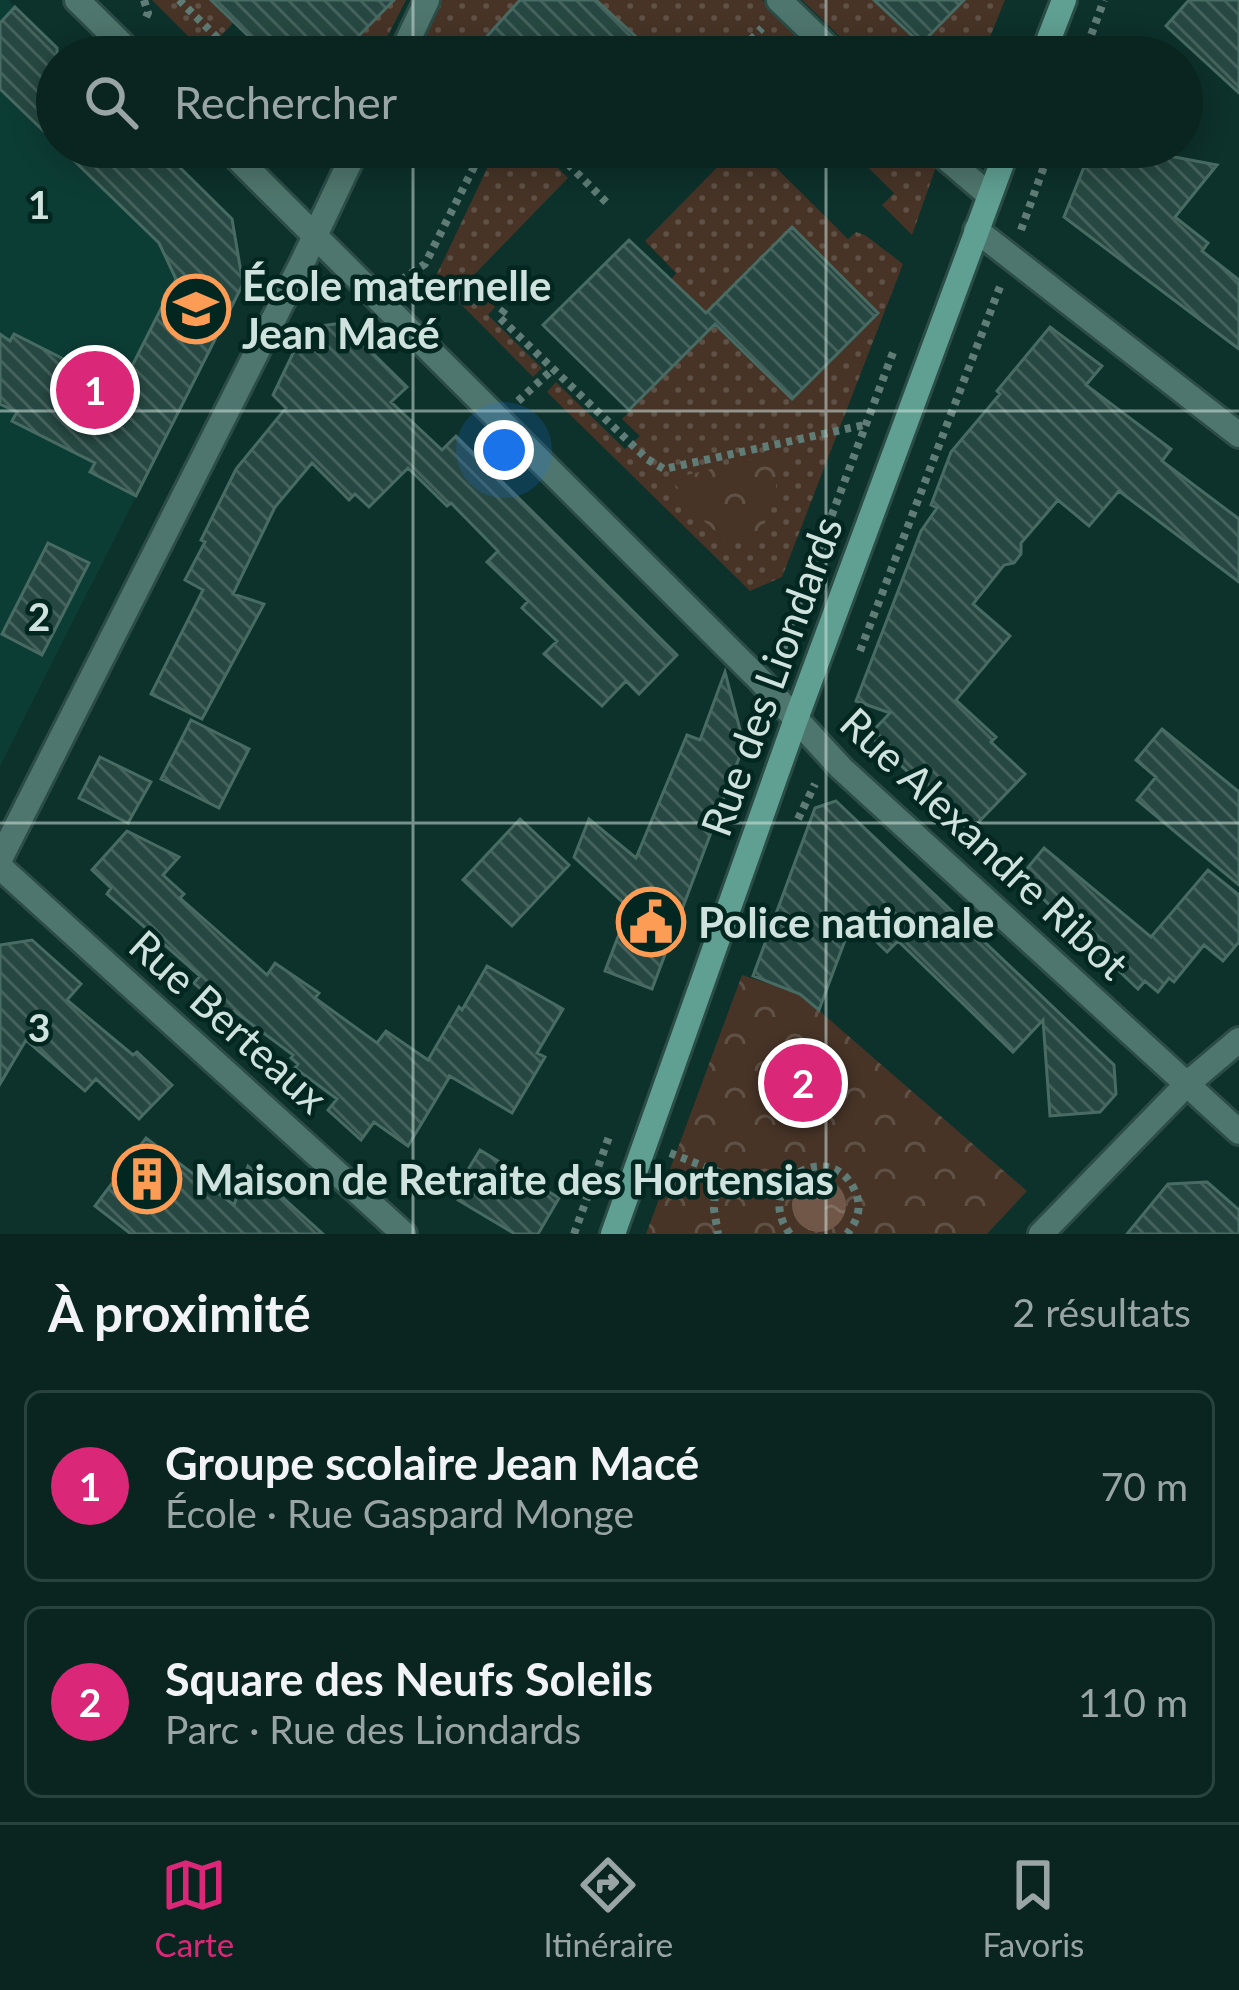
<!DOCTYPE html>
<html lang="fr">
<head>
<meta charset="utf-8">
<style>
  body { margin:0; font-family:Lato,sans-serif; background:#18312d; color:#f1f3f6 }
  .you { position:absolute; left:504px; top:450px; width:42px; height:42px; margin:-30px; border:9px solid #fff; border-radius:50%; background:#1a73e8; box-shadow:0 0 0 18px #1a73e833 }
  .badge { display:grid; place-items:center; width:78px; height:78px; border-radius:50%; background:#db2777; color:#fff; font-size:39px; font-weight:700 }
  .pin { position:absolute; translate:-50% -50%; border:6px solid #fff; box-shadow:0 3px 12px #0006 }
  .list { margin:0; padding:0; list-style:none }
  h2 { display:flex; justify-content:space-between; align-items:center; height:156px; margin:0; padding:0 48px; font-size:51px }
  h2 small { font-size:39px; font-weight:400; color:#99a5a5 }
  .list li { display:grid; grid-template-columns:78px 1fr auto; gap:36px; align-items:center; box-sizing:border-box; height:192px; margin:0 24px 24px; padding:0 24px; border:3px solid #2a423e; border-radius:18px }
  .list b { display:block; font-size:45px; white-space:nowrap }
  .list p { margin:0; font-size:39px; white-space:nowrap; color:#99a5a5 }
  .list em { font-size:39px; font-style:normal; color:#99a5a5 }
  .icon { flex:none; width:66px; height:66px; fill:none; stroke:currentColor; stroke-width:2; stroke-linecap:round; stroke-linejoin:round }
  .map { position:relative; flex:none; width:1239px; height:1234px; overflow:hidden }
  .search { position:absolute; background:#0a2520; box-shadow:0 6px 30px #0003; left:36px; right:36px; top:36px; height:132px; display:flex; align-items:center; gap:30px; box-sizing:border-box; padding:0 42px; border-radius:66px; color:#99a5a5; font-size:45px }
  .sheet { height:588px; background:#0a2520 }
  nav { display:flex; justify-content:space-around; align-items:center; box-sizing:border-box; height:168px; border-top:3px solid #2a423e; background:#0a2520; font-size:33px; color:#99a5a5 }
  nav a { display:grid; justify-items:center; gap:6px }
  nav .on { color:#db2777 }
  .map>svg:first-child { display:block }
  .built { fill:#0c3d35 }
  .grass { fill:url(#grass-dots) }
  .park { fill:url(#park-crowns) }
  .water { fill:url(#water-ripples) }
  .building { fill:url(#building-back-hatch); stroke:#486b64; stroke-width:3 }
  .lines { fill:none; stroke-linecap:round; stroke-linejoin:round }
  .street-casing { stroke:#2c4d47; stroke-width:30 }
  .secondary-casing { stroke:#2c4d47; stroke-width:30 }
  .path { stroke:#5f7c76; stroke-width:8; stroke-dasharray:6 6; stroke-linecap:butt }
  .street { stroke:#4f766e; stroke-width:24 }
  .secondary { stroke:#60a093; stroke-width:24 }
  .grid { fill:none; stroke:#cfe2dd; stroke-width:3; stroke-opacity:0.55 }
  .labels { text-anchor:middle; dominant-baseline:central; stroke-width:9; stroke-linejoin:round; paint-order:stroke }
  .poi-label { font-size:42px; font-weight:bold; fill:#cfe2dd; stroke:#022721; text-anchor:start }
  .street-label { font-size:42px; fill:#cfe2dd; stroke:#022721 }
  .grid-label { font-size:39px; text-anchor:middle; font-weight:bold; fill:#cfe2dd; stroke:#022721; stroke-width:9; stroke-linejoin:round; paint-order:stroke }
</style>
</head>
<body>
<div class="map">
<svg width="1239" height="1234" viewBox="0 0 1239 1234">
  <defs>
    <pattern id="grass-dots" width="8" height="8" patternUnits="userSpaceOnUse" patternTransform="scale(3)"><rect width="8" height="8" fill="#473427"/><path d="M2 2h.1M6 6h.1" fill="none" stroke="#605146" stroke-width="1.8" stroke-linecap="round"/></pattern>
    <pattern id="park-crowns" width="20" height="18" patternUnits="userSpaceOnUse" patternTransform="scale(3)"><rect width="20" height="18" fill="#473427"/><path d="M2 6a3 3 0 1 1 6 0M12 15a3 3 0 1 1 6 0" fill="none" stroke="#605146"/></pattern>
    <pattern id="water-ripples" width="26" height="14" patternUnits="userSpaceOnUse" patternTransform="scale(3)"><rect width="26" height="14" fill="#705747"/><path d="M2 4q2-2 4 0t4 0M15 11q2-2 4 0t4 0" fill="none" stroke="#836f61"/></pattern>
    <pattern id="building-back-hatch" width="6" height="6" patternUnits="userSpaceOnUse" patternTransform="scale(3)"><rect width="6" height="6" fill="#274842"/><path d="M-1 5l2 2M0 0l6 6M5-1l2 2" fill="none" stroke="#45625d"/></pattern>
  </defs>
  <rect width="100%" height="100%" fill="#0d312b"/>
  <path class="built" d="M0,0h8l59,57h-10v90h102l73,72 11,65 -243,482z"/>
  <path class="grass" d="M152,0h72l10,22 -29,31z
    M385,0h21l-29,57h-39z
    M439,0h81l-53,57h-55z
    M590,0h172l59,57h-66l-5,-5 -5,5h-29l-14,-13 -14,13h-42l5,-6 -33,-31z
    M802,0h72l47,44 43,-44h41l-23,57h-121z
    M513,147h24l31,31 -99,102 26,27 -7,8 54,53 -9,9 -98,-99 60,-126z
    M737,147h18l93,92 8,-7 9,3 38,29 -121,313 -32,14 -203,-199 9,-10 69,67 15,-13 -18,-17 93,-95 77,75 86,-85 -86,-87 -86,86 -35,-33 5,-7 -31,-32z
    M847,147h68l21,20 -24,68 -30,-30 12,-12z"/>
  <path class="park" d="M780,452l-6,51 -16,33c-43,17 -63,-29 -87,-57z
    M742,975l58,19 227,197 -40,43h-341z"/>
  <path class="water" d="M792 1205a27 27 0 1 1 54 0a27 27 0 1 1-54 0Z"/>
  <path class="building" d="M211,0h183l-56,57h-68z
    M520,0h76l62,57h-190z
    M874,0h90l-43,44z
    M1189,0h50v93l-73,-67z
    M15,7l42,41v96l-57,-55v-66z
    M60,147h99l73,72 11,65 -107,212 -46,-24 5,-9 -83,-42 5,-9 -17,-8v-70l10,7 4,-7 107,54 55,-109 -17,-36z
    M1092,147h58l-2,5 69,13 -42,52 33,26 -6,8 37,29v69l-175,-132z
    M792,227l86,86 -86,86 -77,-75 -86,86 -86,-85 86,-85 77,73z
    M342,323l65,64 -16,15 51,48 14,-14 221,219 -38,39 -13,-13 -24,25 -58,-52 13,-13 -35,-33 6,-7 -41,-39 11,-11 -47,-48 -4,3 -39,-38 -39,39 -14,-13 -6,6 -37,-37 -37,44 -42,87 31,10 -62,115 -51,-25 52,-104 -18,-10 20,-38 -4,-2 35,-71 50,-61 -13,-13 23,-48 10,-19z
    M1050,327l52,39 -16,19 85,64 -9,12 77,58v63l-120,-91 -30,35 -31,-26 -37,43v11l-7,9 -10,2 -31,39 37,32 -54,64 40,37 -5,5 34,32 -55,57 -101,-96 21,-22 -34,-12 65,-170 16,-23 -6,-3 20,-53 49,-58 -3,-3z
    M48,543l41,20 -47,92 -40,-21z
    M725,672l19,73 -92,244 -47,-18 24,-63 -55,-51 15,-38 47,39 51,-123 13,5z
    M191,720l58,29 -30,59 -58,-29z
    M1162,729l77,63v93l-102,-85 19,-23 -20,-17z
    M100,757l51,25 -23,41 -49,-25z
    M836,801l278,264 2,29 -16,18 -50,4 -7,-96 -30,32 -115,-111 -11,11 -34,-33 -34,91 -19,-16 -47,-18 62,-168z
    M520,819l49,46 -57,61 -49,-46z
    M127,831l52,26 -16,18 21,19 -4,4 87,77 8,-12 44,30 -4,5 62,45 9,-12 42,29 31,-53 3,3 25,-44 76,43 -26,44 8,4 -33,56 -64,-38 2,1 -42,70 -34,-24 -13,18 -33,-30 9,-11 -42,-31 3,-4 -7,-6 2,-3 -59,-44 -6,8 -15,-11 -12,-11 4,-4 -11,-10 6,-7 -93,-82 4,-6 -19,-18z
    M1044,848l107,89 57,-67 31,25v47l-16,19 -19,-16 -30,37 -5,-4 -11,14 -13,-11 -7,8 -118,-112z
    M32,940l49,44 -14,16 66,55 4,-3 35,33 -33,34 -43,-40 -11,12 -59,-51 -26,44v-139z
    M146,1138l88,67 14,-39 75,68h-192l-36,-28z
    M480,1150l79,48 -21,36h-23l-57,-34 4,-7 -6,-4z
    M1207,1182l32,28v24h-112l41,-50z"/>
  <g class="lines">
    <defs>
      <path id="street" d="M77,0l58,57
        M779,0l59,57
        M400,57l27,-57
        M226,147l534,533 81,88 398,364
        M933,147l56,48
        M976,230l263,205
        M0,859l304,-600 53,-112
        M0,867l404,367
        M1041,1234l146,-150 52,-44"/>
      <path id="secondary" d="M1042,57l22,-57
        M613,1234l183,-515 212,-572"/>
    </defs>
    <use href="#street" class="street-casing"/>
    <use href="#secondary" class="secondary-casing"/>
    <path class="path" d="M144,0l4,13 -4,8
      M179,0l58,57
      M440,41l17,16
      M734,57l28,-29
      M1083,57l21,-57
      M551,147l57,57
      M1021,230l30,-83
      M401,280l24,-16 59,-117
      M505,309l-6,8 148,142 17,10 200,-44
      M518,401l34,-31
      M783,651l4,-17 107,-284
      M860,651l141,-367
      M798,819l17,-35
      M670,1153l110,43
      M716,1171l-2,38 4,25
      M574,1234l36,-100
      M790,1234c-39,-52 40,-96 64,-45 9,17 4,31 -7,45"/>
    <use href="#street" class="street"/>
    <use href="#secondary" class="secondary"/>
  </g>
  <path class="grid" d="M413,0v57M826,0v57M413,147v1087M826,147v1087M0,411h1239M0,823h1239"/>
  <defs>
    <symbol id="school-ring" viewBox="-11 -11 22 22"><circle r="9.5" fill="#022721" stroke="#fd9d55" stroke-width="1.5"/><path d="M0-5L7-2L0 1L-7-2ZM-4 1L0 2.5L4 1V4Q0 6-4 4Z" fill="#fd9d55"/></symbol>
    <symbol id="civic-ring" viewBox="-11 -11 22 22"><circle r="9.5" fill="#022721" stroke="#fd9d55" stroke-width="1.5"/><path d="M-.6-6.5H3V-4.5H.6V-3L4-1V1h2V6H-6V1h2V-1L-.6-3ZM-1.2 2.5V6h2.4V2.5Z" fill="#fd9d55"/></symbol>
    <symbol id="building-ring" viewBox="-11 -11 22 22"><circle r="9.5" fill="#022721" stroke="#fd9d55" stroke-width="1.5"/><path d="M-4-6H4V6H1V3H-1V6H-4ZM-2.5-4.3h1.7v1.8h-1.7ZM.8-4.3h1.7v1.8H.8ZM-2.5-1h1.7V.8h-1.7ZM.8-1h1.7V.8H.8Z" fill="#fd9d55"/></symbol>
  </defs>
  <g fill-rule="evenodd">
    <use href="#school-ring" x="158" y="271" width="76" height="76"/>
    <use href="#civic-ring" x="613" y="884" width="76" height="76"/>
    <use href="#building-ring" x="109" y="1141" width="76" height="76"/>
  </g>
  <g class="labels">
    <g class="poi-label">
      <text x="242" y="285">École maternelle<tspan x="242" dy="48">Jean Macé</tspan></text>
      <text x="698" y="922">Police nationale</text>
      <text x="194" y="1179">Maison de Retraite des Hortensias</text>
    </g>
    <g class="street-label">
      <text transform="translate(771 676) rotate(-70)">Rue des Liondards</text>
      <text transform="translate(985 843) rotate(43)">Rue Alexandre Ribot</text>
      <text transform="translate(229 1021) rotate(42)">Rue Berteaux</text>
    </g>
  </g>
  <g class="grid-label">
    <text x="39" y="219">1</text>
    <text x="39" y="631">2</text>
    <text x="39" y="1042">3</text>
  </g>
</svg>
<div class="you"></div>
<div class="pin badge" style="left:95px;top:390px">1</div>
<div class="pin badge" style="left:803px;top:1083px">2</div>
<div class="search"><svg class="icon" aria-label="search" viewBox="0 0 24 24"><circle cx="10" cy="10" r="6"/><path d="M15 15l6 6"/></svg>Rechercher</div>
</div>
<section class="sheet">
<h2>À proximité<small>2 résultats</small></h2>
<ul class="list">
<li><span class="badge">1</span><div><b>Groupe scolaire Jean Macé</b><p>École · Rue Gaspard Monge</p></div><em>70 m</em></li>
<li><span class="badge">2</span><div><b>Square des Neufs Soleils</b><p>Parc · Rue des Liondards</p></div><em>110 m</em></li>
</ul>
</section>
<nav>
<a class="on"><svg class="icon" aria-label="map" viewBox="0 0 24 24"><path d="M3 6l6-2 6 2 6-2v14l-6 2-6-2-6 2zM9 4v14M15 6v14"/></svg>Carte</a>
<a><svg class="icon" aria-label="directions" viewBox="0 0 24 24"><path d="M12 3l9 9-9 9-9-9zM9 14v-3h6M13 9l2 2-2 2"/></svg>Itinéraire</a>
<a><svg class="icon" aria-label="saved" viewBox="0 0 24 24"><path d="M7 4h10v16l-5-4-5 4z"/></svg>Favoris</a>
</nav>
</body>
</html>
